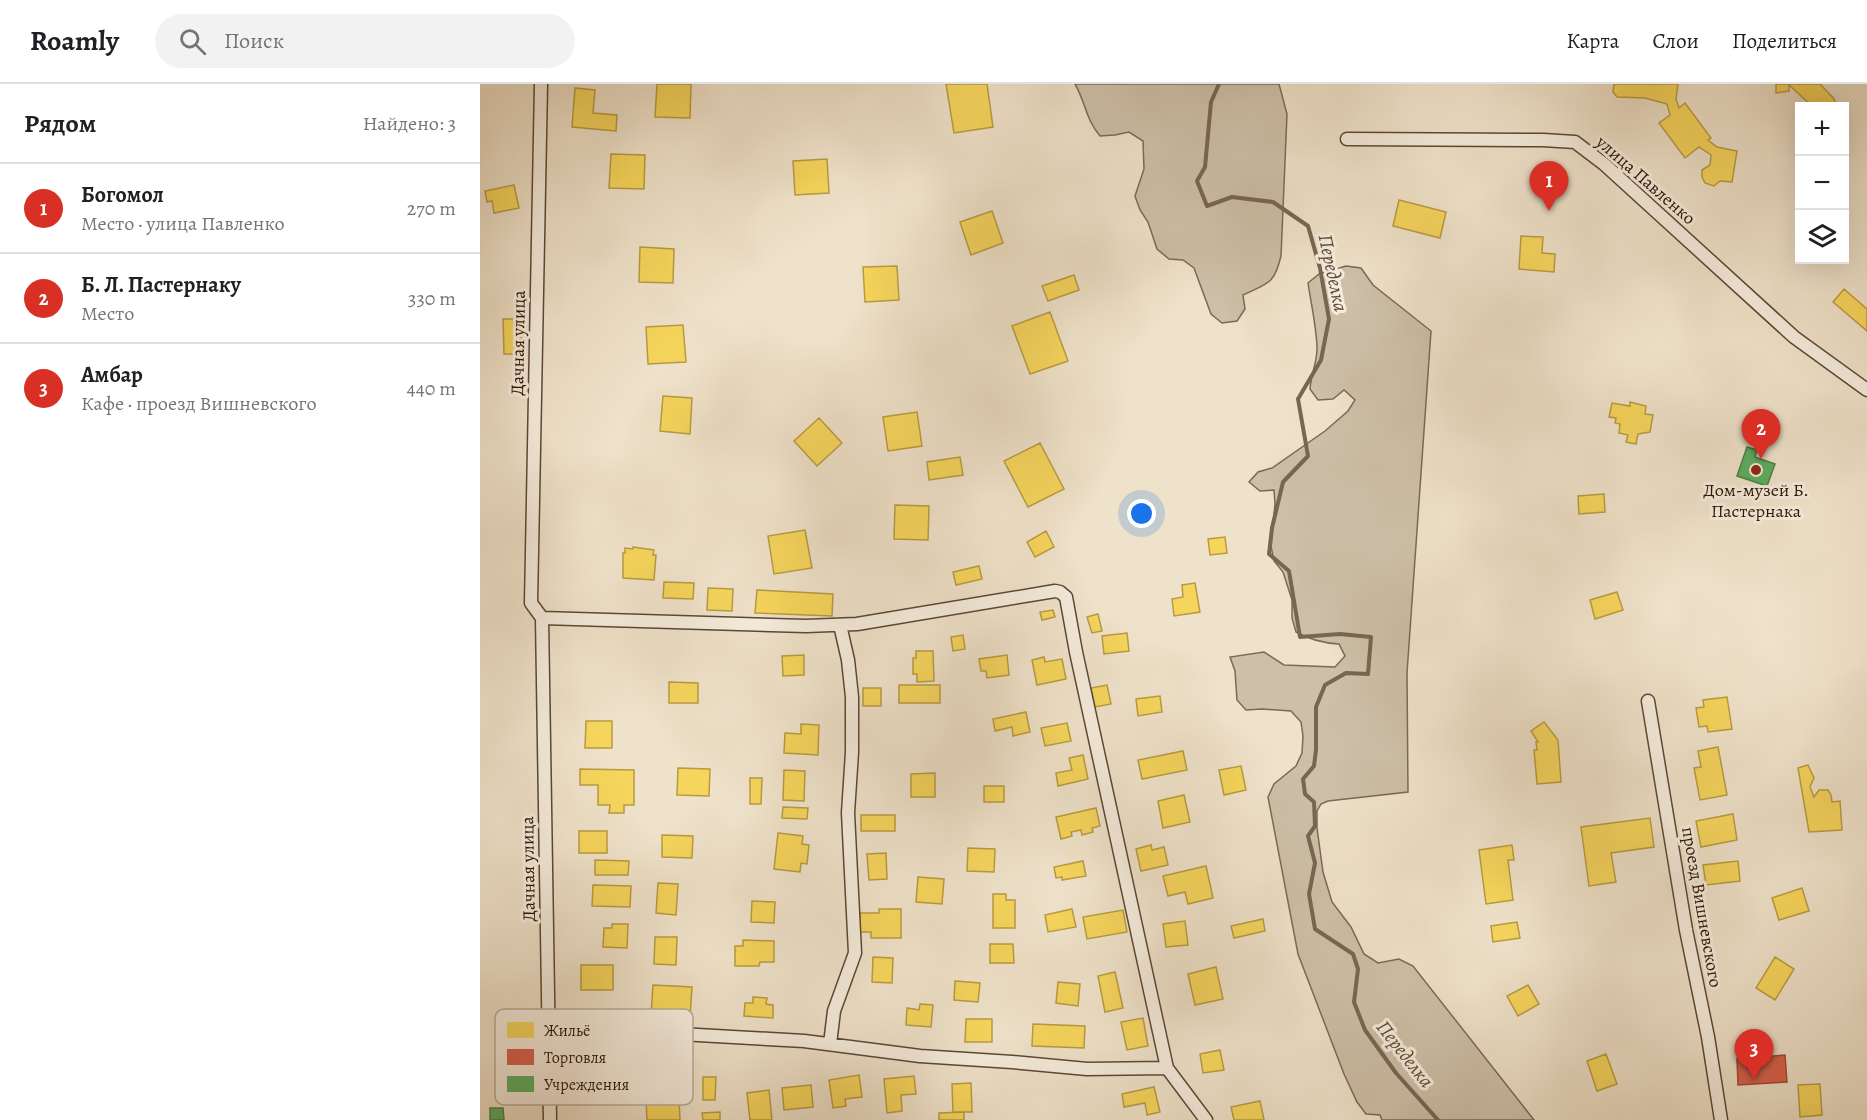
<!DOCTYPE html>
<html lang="ru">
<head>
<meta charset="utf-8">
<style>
  body { margin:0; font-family:Alegreya,serif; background:#f2f2f2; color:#202124 }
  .controls { position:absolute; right:18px; top:18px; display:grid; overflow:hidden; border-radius:0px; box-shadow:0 6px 24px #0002 }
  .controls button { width:54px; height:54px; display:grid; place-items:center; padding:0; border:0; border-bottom:2px solid #e0e0e0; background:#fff; color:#202124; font:30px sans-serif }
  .you { position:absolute; left:662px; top:430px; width:21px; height:21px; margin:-15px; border:4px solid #fff; border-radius:50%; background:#1a73e8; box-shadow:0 0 0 9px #1a73e833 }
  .badge { display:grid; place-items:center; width:39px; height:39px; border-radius:50%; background:#d93025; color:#fff; font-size:20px; font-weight:700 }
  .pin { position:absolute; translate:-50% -50px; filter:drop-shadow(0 2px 3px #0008) }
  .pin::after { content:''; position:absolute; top:32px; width:21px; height:18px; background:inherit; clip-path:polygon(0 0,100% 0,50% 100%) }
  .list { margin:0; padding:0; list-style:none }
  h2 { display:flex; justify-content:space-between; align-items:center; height:78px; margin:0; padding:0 24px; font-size:26px }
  h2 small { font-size:20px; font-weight:400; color:#757577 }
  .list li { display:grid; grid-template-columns:39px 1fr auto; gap:18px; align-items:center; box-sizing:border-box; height:90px; padding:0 24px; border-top:2px solid #e0e0e0 }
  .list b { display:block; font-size:22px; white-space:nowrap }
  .list p { margin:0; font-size:20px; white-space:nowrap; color:#757577 }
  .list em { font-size:20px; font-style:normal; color:#757577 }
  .icon { flex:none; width:33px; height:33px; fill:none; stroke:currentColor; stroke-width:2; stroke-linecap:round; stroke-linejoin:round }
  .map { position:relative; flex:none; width:1387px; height:1036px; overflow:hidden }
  header { display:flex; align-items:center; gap:36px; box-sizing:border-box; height:84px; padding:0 30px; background:#fff; border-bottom:2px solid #e0e0e0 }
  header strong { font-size:28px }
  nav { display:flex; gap:33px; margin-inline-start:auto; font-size:21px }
  .search { width:420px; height:54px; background:#f2f2f2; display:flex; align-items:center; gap:15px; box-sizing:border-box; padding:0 21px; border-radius:33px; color:#757577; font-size:22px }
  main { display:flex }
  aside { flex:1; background:#fff }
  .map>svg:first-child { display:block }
  .green { fill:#cdbfa8; stroke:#7a6a55; stroke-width:1.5 }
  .homes { fill:#f6d55c; stroke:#b89b41; stroke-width:1.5 }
  .shops { fill:#d6604d; stroke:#a24a36; stroke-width:1.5 }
  .public { fill:#5aae61; stroke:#4b8044; stroke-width:1.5 }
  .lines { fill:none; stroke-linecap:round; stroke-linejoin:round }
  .stream { stroke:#776651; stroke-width:4 }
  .minor-casing { stroke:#5a4834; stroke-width:15 }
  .minor { stroke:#f5ecdd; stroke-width:12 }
  .poi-dot { fill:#8f2418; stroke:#f5ecdd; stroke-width:2 }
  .labels { text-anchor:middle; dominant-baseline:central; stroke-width:6; stroke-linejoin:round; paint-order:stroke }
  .street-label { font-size:18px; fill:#281502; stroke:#f5ecdd }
  .poi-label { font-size:18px; fill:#281502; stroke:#f5ecdd }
  .water-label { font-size:20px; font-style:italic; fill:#5c4b37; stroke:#f5ecdd }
  .key { fill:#f5ecdd; stroke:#b8ac9b; stroke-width:1.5 }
  .key-label { font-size:16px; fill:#281502 }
</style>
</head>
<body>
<header>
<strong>Roamly</strong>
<div class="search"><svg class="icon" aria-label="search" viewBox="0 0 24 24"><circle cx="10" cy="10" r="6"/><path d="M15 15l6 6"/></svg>Поиск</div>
<nav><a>Карта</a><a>Слои</a><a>Поделиться</a></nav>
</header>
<main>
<aside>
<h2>Рядом<small>Найдено: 3</small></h2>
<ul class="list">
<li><span class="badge">1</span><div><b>Богомол</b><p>Место · улица Павленко</p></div><em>270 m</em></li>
<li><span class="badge">2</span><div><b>Б. Л. Пастернаку</b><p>Место</p></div><em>330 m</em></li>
<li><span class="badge">3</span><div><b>Амбар</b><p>Кафе · проезд Вишневского</p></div><em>440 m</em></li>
</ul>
</aside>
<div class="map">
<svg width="1387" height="1036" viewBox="0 0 1387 1036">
  <rect width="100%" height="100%" fill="#efe2ca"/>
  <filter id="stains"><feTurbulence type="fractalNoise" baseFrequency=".00333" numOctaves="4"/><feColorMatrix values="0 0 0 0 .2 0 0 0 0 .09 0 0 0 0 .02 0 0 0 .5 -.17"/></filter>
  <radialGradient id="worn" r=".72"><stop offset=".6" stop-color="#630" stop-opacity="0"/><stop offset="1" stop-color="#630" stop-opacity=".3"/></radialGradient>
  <path class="green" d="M595,0h204l8,30 -6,142c-7,29 -13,27 -38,39l2,14 -8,12 -15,2 -11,-9 -17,-46 -11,-8 -14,-1 -12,-10 -9,-27 -8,-12 -5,-14 9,-27 -1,-28 -14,-9 -14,3 -15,1c-15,-18 -14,-33 -25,-52z
    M866,182l15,2 12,17 58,46 -24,342 1,119 -80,9 -7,3 -4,7v17l6,44 9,30 19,25 13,27 14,9 21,-4 14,7 121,154h-152l-2,-5 -14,-1 -9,-12 -13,-28 -46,-120 -30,-157 6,-13 22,-18 6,-13 1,-17 -2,-14 -10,-11 -29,-2 -16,1 -9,-10 -2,-29 -5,-14 34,-5 20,13 51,2 10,-11 -6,-12c-17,-1 -29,-4 -43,-12l-4,-14v-18l-9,-28 -9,-11 -3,-15 4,-42 -1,-14 -14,1 -11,-9 9,-10 14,-4 53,-37 23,-20 7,-11 -11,-10 -11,9 -15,1 -8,-11c1,-15 8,-29 7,-43 -1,-21 -6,-43 -9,-63l11,-9z"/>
  <path class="homes" d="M177,0h34l-1,34 -35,-1z
    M466,0h41l6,43 -39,6z
    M1134,0h64l-2,15 3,9 6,-5 26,35 -3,2 9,7 20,4 -5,31 -12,-1 -6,5 -9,-3 -3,-6v-7l8,-5 1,-10 -12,-8 -14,11 -26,-35 11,-8 -3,-11 -22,-6 -28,-1 -4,-5z
    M1296,0h44l14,15 3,7h-25l-23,-21v6l-13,2z
    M95,4l20,2 -2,23 24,2 -1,16 -44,-4z
    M131,70l34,1 -1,34 -35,-1z
    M347,75l2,34 -34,2 -2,-34z
    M34,101l5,23 -25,5 -2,-12 -5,1 -2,-11z
    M919,116l47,12 -6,26 -47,-12z
    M512,127l11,32 -32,12 -11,-33z
    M1041,152l22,1 -1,16 13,1 -1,18 -35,-3z
    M160,163l34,2 -1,34 -34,-1z
    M417,182l2,34 -34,2 -2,-35z
    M594,191l5,15 -31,11 -6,-15z
    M1364,205l23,20v22l-34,-29z
    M570,228l18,49 -38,13 -18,-48z
    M23,235h17l2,35h-18z
    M203,241l3,37 -38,2 -2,-37z
    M183,312l29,2 -2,36 -30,-3z
    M1150,318l16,4 -1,8 8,1 -3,17 -12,2 -2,10 -10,-2 2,-7 -9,-2 1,-9 -5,-1 1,-5 -7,-1 3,-14 18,3z
    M437,328l5,34 -34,5 -5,-34z
    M339,334l23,25 -25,23 -23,-25z
    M560,359l24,46 -36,18 -24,-46z
    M480,373l3,18 -34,5 -2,-18z
    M1124,410l1,18 -26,2 -1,-18z
    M415,421l34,1 -1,34 -34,-1z
    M325,446l7,38 -38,6 -6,-38z
    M566,447l8,16 -19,10 -8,-15z
    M745,453l2,16 -17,2 -2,-16z
    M153,463l21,3 -1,5h3l-2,25 -31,-2v-25h2v-5l8,1z
    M499,482l3,13 -26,6 -3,-13z
    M184,498l30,1 -1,16 -30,-1z
    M715,499l5,29 -26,4 -2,-17 11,-2 -1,-12z
    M228,504l25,1 -1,22 -25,-1z
    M277,506l76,4 -1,22 -77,-3z
    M1137,508l6,18 -28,9 -5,-19z
    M573,526l2,7 -13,3 -2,-8z
    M618,530l4,17 -10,2 -5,-16z
    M647,549l2,18 -25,3 -2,-18z
    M483,551l2,14 -12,2 -2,-14z
    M436,567h17l1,30 -17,1v-8h-4v-16h3z
    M324,571v20l-21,1 -1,-20z
    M527,571l2,20 -22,3 -1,-7h-5l-2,-12z
    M564,573l1,5 17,-3 4,20 -29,6 -5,-25z
    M189,598l29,1v20h-29z
    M419,601h41v18h-41z
    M627,601l4,19 -16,3 -4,-19z
    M383,604h18v18h-18z
    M680,612l2,16 -24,4 -2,-17z
    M1247,613l5,32 -24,3 -1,-6 -8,1 -3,-19 8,-1 -1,-7z
    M546,628l4,20 -17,4 -1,-9 -17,4 -2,-12z
    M106,637h26v27h-27z
    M1064,638l14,18 3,42 -24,2 -3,-34h3l-1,-8h2l-7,-11z
    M587,639l4,18 -26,5 -4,-18z
    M321,640l18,1 -1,30 -34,-2 1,-20 16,1z
    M1238,663l9,48 -27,5 -6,-32 7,-1 -3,-16z
    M703,667l4,19 -45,9 -4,-19z
    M603,671l5,24 -30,7 -2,-13 16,-3 -3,-12z
    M1328,681l6,13 -4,9 4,10 5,-7h9l3,5 1,7 8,-1 2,29 -33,2 -11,-64z
    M761,682l5,24 -22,5 -5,-25z
    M198,684l32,1 -1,27 -32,-1z
    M100,685l54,1v35h-10v8h-15l1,-8h-12v-20h-18z
    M304,686l21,1 -1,30 -21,-1z
    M455,689v24h-24v-23z
    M270,694h12l-1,26h-11z
    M504,702h20v16h-20z
    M704,711l6,27 -27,6 -5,-27z
    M303,723l25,1 -1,11 -25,-1z
    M616,724l4,18 -8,2 1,4 -11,3 -1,-5 -10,2 1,4 -11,3 -5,-22z
    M1253,730l4,26 -36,7 -5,-26z
    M381,731h34v16h-34z
    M1170,734l4,29 -43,6 5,29 -27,4 -8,-59z
    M99,747h28v22h-28z
    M298,749l25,3 -1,8 7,1 -2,19 -6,-1 -1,9 -26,-3z
    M182,751l31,1 -1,22 -30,-1z
    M671,761l1,5 12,-3 4,18 -27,6 -5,-22z
    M1032,761l2,15h-6l5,40 -27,4 -7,-54z
    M488,764l27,1 -1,23 -27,-1z
    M406,769l1,26 -18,1 -2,-26z
    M115,776l34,1 -1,14h-33z
    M603,777l3,15 -24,4v-3l-6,1 -2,-11z
    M1258,777l2,20 -34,4 -3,-20z
    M726,782l7,32 -25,6 -3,-12 -17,4 -5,-20z
    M438,793l26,2 -2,25 -26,-2z
    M178,799l20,1 -2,31 -20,-2z
    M113,801l38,1 -1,21 -38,-1z
    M1322,804l7,23 -30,9 -7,-22z
    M513,810h13v6h9v28h-22z
    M272,817l23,1 -1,21 -23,-1z
    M399,825h22v29h-30v-6h-11v-19h19z
    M592,825l4,18 -28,5 -3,-17z
    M643,826l4,22 -40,7 -4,-22z
    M783,835l2,12 -31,7 -3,-12z
    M705,837l3,24 -22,2 -3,-23z
    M1037,838l3,16 -27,4 -2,-16z
    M132,840h16l-1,24 -24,-1 1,-19h8z
    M175,853h22l-1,28 -22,-1z
    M263,856l31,1v21h-14l-1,4h-24v-20h8z
    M510,860h23l1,19h-24z
    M393,873l20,1 -1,25 -20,-1z
    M1295,873l19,12 -19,31 -19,-12z
    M101,881h32v25h-32z
    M736,883l7,32 -28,6 -7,-31z
    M635,888l8,36 -18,4 -7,-36z
    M475,897l25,2 -2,19 -24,-2z
    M578,898l22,2 -2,22 -22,-3z
    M173,901l39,2 -2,30 -39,-2z
    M1048,901l11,19 -21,12 -11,-20z
    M273,913l14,1 -1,6 7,1v13l-29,-2 1,-13h8z
    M440,920l13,1 -2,22 -25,-2 1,-17 12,2z
    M663,934l5,28 -21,4 -6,-28z
    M486,935h26v23h-27z
    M553,940l52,2 -1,22 -52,-2z
    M740,966l4,20 -21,3 -3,-19z
    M1126,970l11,30 -20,7 -10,-30z
    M379,991l3,22 -17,2 1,7 -13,2 -4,-28z
    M434,992l2,18 -15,1 1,16 -15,2 -3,-34z
    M223,993h13l-1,23h-12z
    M491,999l1,29h-19l-1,-28z
    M1340,1000l2,31 -22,2 -2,-32z
    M331,1001l2,22 -29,3 -2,-22z
    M674,1003l6,25 -13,3 -2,-12 -21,4 -2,-13z
    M289,1006l3,30h-22l-3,-27z
    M199,1014l1,22h-33l-1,-20z
    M780,1017l4,19h-30l-3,-13z
    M240,1028v8h-17l-1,-7z
    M484,1028v8h-25v-7z"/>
  <path class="shops" d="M1305,971l2,27 -49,3 -1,-26z"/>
  <path class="public" d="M1267,363l10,3 -2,7 20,7 -8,22 -30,-10z
    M10,1024h13l1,12h-14z"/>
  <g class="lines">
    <path class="stream" d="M739,0l-8,18 -6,65 -8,14 10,25 25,-9 41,5 35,24 12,42 9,51 -8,41 -23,39 10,57 -25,26 -11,46 -3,26 20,17 11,66 40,-3 31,3 -3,37 -22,-1 -21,12 -9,22v43l-2,16 -11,13 2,15 9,8 1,24 -7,10 7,27 -6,31 6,35 38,25 5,15 -4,33 11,28 31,43 42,47"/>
    <defs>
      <path id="minor" d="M61,0l-10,519 11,15
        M867,55l196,1 32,2 29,22 190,173 73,53
        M62,534l264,8 51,-2 198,-33 5,1 6,5 10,55 91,416 39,52
        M62,534l8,502
        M1168,617l38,229 22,107 13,83
        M69,946l43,-1 212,12 116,15 92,6 75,7 80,-1
        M350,960l4,-33 21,-58 -7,-140 4,-61v-55l-4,-37 -8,-35"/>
    </defs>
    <use href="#minor" class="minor-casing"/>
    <use href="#minor" class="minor"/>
  </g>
  <circle class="poi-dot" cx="1276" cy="386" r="6"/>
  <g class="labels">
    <g class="street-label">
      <text transform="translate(1166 96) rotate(41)">улица Павленко</text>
      <text transform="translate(38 259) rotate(-89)">Дачная улица</text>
      <text transform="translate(48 785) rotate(-91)">Дачная улица</text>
      <text transform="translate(1222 823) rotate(80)">проезд Вишневского</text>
    </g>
    <g class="poi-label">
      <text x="1276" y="406">Дом-музей Б.<tspan x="1276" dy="21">Пастернака</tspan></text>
    </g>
    <g class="water-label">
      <text transform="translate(853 189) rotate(78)">Переделка</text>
      <text transform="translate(925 970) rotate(52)">Переделка</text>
    </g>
  </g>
  <rect x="15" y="925" width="198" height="96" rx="9" class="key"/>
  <rect x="27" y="938" width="27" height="16" fill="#f6d55c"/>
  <rect x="27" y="965" width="27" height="16" fill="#d6604d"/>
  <rect x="27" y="992" width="27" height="16" fill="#5aae61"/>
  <g class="key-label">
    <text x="64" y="952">Жильё</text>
    <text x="64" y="979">Торговля</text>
    <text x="64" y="1006">Учреждения</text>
  </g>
  <rect width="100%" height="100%" filter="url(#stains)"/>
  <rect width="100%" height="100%" fill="url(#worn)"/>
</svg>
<div class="controls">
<button>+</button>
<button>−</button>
<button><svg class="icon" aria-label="layers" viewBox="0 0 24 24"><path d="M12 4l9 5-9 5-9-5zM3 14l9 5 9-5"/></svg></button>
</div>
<div class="you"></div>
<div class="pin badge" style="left:1069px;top:127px">1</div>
<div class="pin badge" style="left:1281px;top:375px">2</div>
<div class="pin badge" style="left:1274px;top:995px">3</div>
</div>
</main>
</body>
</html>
